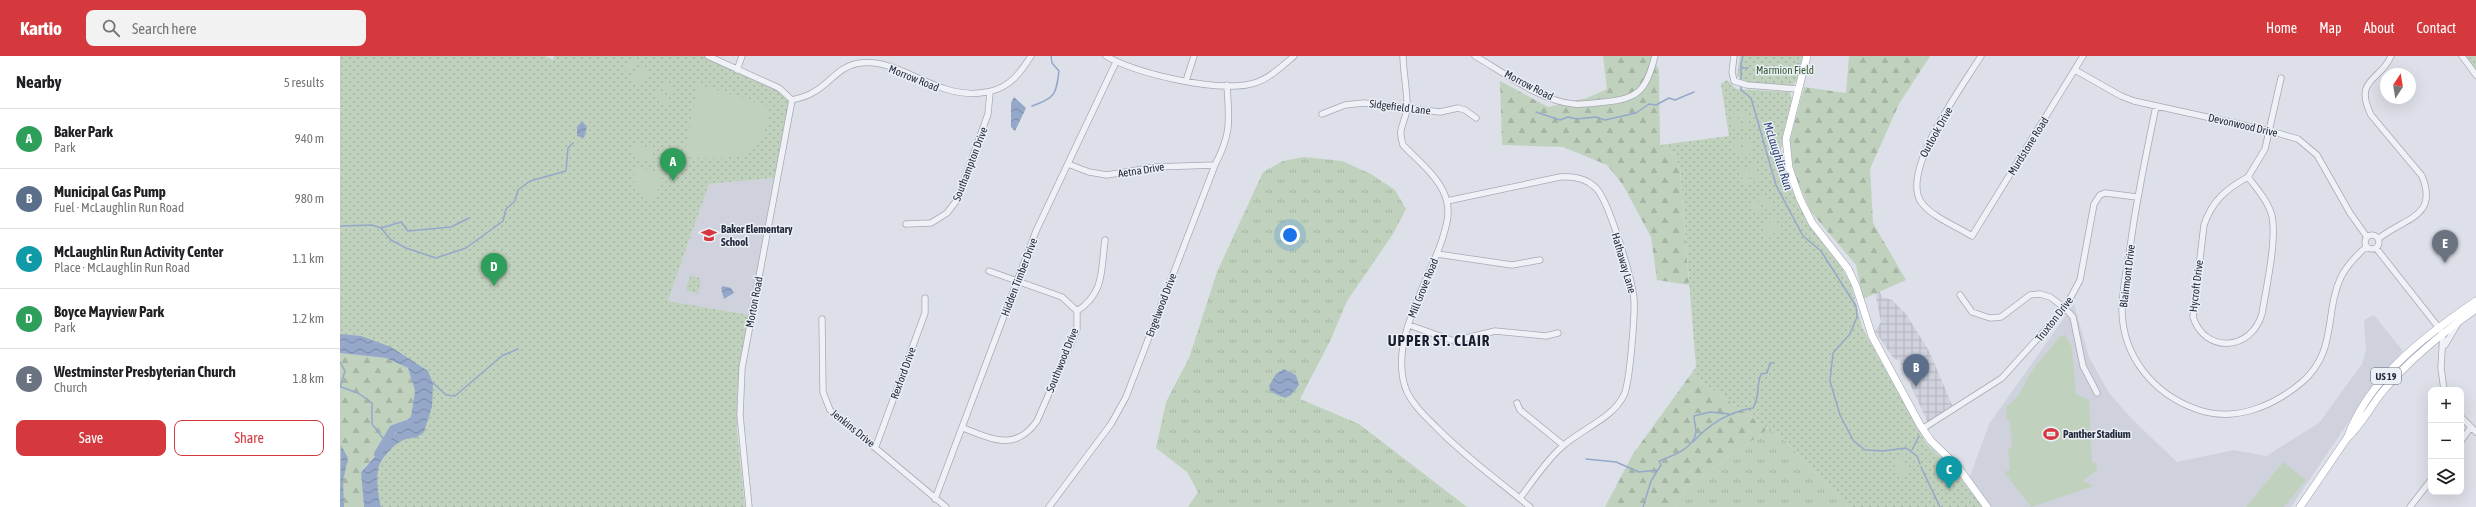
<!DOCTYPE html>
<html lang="en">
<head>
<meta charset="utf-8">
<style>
  body { margin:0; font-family:"Asap Condensed",sans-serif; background:#f2f2f2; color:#202124 }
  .controls { position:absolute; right:12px; bottom:12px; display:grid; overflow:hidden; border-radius:8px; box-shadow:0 4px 16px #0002 }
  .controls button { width:36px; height:36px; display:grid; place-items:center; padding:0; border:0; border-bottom:1px solid #e0e0e0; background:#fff; color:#202124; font:20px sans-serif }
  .compass { position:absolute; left:2040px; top:12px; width:36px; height:36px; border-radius:50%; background:#fff; box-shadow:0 4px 16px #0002; rotate:12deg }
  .you { position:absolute; left:950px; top:179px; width:14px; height:14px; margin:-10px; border:3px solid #fff; border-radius:50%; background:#1a73e8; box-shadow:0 0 0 6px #1a73e833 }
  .badge { display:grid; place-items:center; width:26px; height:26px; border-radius:50%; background:#d5393d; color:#fff; font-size:13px; font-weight:700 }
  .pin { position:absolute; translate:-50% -33px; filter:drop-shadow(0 1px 2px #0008) }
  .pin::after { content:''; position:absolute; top:21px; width:14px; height:12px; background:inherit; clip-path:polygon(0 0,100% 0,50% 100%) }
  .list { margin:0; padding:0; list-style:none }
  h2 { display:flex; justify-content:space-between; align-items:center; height:52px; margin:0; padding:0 16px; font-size:17px }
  h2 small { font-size:13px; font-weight:400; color:#757577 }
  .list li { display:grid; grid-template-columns:26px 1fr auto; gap:12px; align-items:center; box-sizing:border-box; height:60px; padding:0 16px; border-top:1px solid #e0e0e0 }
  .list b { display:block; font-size:15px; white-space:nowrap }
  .list p { margin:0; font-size:13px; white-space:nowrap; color:#757577 }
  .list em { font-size:13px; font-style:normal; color:#757577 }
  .actions { display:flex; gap:8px; padding:12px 16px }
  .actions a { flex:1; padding:9px 0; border:1px solid #d5393d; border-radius:8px; text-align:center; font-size:14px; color:#d5393d }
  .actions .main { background:#d5393d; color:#fff }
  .icon { flex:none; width:22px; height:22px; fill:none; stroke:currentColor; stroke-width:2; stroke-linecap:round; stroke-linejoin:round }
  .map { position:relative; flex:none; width:2136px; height:451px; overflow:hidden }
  header { display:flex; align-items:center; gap:24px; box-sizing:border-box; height:56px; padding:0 20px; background:#d5393d; color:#fff }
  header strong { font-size:19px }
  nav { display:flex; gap:22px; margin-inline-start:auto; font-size:14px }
  .search { width:280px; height:36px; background:#f2f2f2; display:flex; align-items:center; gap:10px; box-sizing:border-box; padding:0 14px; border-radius:8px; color:#757577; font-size:15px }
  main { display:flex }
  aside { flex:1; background:#fff }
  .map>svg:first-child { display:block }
  .built { fill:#cfd2dd }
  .industrial { fill:url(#industrial-grid) }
  .grass { fill:url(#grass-tufts) }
  .forest { fill:url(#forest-firs) }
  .park { fill:url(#park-dots) }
  .garden { fill:#c0d2bd }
  .water { fill:url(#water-waves) }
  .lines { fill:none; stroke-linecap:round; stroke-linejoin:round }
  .stream { stroke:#95a8ca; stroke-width:1.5 }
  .river { stroke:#95a8ca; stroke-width:8 }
  .minor-casing { stroke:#a6aab5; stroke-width:7 }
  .major-casing { stroke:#9ba2b4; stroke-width:8 }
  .minor { stroke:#f0f1f6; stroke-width:5.5 }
  .major { stroke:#fff; stroke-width:7 }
  .labels { text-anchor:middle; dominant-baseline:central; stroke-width:3; stroke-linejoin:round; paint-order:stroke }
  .shield { fill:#eceff5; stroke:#616676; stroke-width:1 }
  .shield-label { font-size:10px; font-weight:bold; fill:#252c3f }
  .park-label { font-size:11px; fill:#355b32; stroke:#eceff5 }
  .street-label { font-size:11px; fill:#252c3f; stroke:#eceff5 }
  .poi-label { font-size:11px; font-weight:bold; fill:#252c3f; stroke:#eceff5; text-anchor:start }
  .water-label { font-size:12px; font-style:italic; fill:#2e4475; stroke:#eceff5 }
  .district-label { font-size:15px; font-weight:bold; letter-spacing:1px; fill:#181d2f; stroke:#eceff5 }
</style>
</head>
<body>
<header>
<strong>Kartio</strong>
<div class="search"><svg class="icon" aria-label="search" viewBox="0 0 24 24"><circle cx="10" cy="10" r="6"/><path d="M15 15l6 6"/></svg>Search here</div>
<nav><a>Home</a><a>Map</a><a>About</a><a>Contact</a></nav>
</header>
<main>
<aside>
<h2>Nearby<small>5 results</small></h2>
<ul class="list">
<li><span class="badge" style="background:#2e9e5b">A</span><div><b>Baker Park</b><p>Park</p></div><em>940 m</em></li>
<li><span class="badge" style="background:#5c6f8a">B</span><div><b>Municipal Gas Pump</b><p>Fuel · McLaughlin Run Road</p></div><em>980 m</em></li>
<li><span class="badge" style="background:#0f9aa8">C</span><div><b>McLaughlin Run Activity Center</b><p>Place · McLaughlin Run Road</p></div><em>1.1 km</em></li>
<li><span class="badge" style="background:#2e9e5b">D</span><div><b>Boyce Mayview Park</b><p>Park</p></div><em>1.2 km</em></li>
<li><span class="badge" style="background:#6b7280">E</span><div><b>Westminster Presbyterian Church</b><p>Church</p></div><em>1.8 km</em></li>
</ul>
<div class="actions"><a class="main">Save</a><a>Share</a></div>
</aside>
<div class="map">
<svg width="2136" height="451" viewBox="0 0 2136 451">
  <defs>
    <pattern id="industrial-grid" width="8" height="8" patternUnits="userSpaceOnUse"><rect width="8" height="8" fill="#cfd2dd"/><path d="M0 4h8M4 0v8" fill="none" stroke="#b2b4bf"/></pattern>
    <pattern id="grass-tufts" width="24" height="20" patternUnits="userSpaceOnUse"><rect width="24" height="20" fill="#c0d2bd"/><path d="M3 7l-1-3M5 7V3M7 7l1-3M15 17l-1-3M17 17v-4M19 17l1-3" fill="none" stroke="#a5b4a4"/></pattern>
    <pattern id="forest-firs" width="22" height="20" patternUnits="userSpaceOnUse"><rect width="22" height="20" fill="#c0d2bd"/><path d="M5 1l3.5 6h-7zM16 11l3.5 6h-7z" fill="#a5b4a4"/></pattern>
    <pattern id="park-dots" width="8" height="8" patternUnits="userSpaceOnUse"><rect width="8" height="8" fill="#c0d2bd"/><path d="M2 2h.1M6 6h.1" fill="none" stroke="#a5b4a4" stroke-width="1.8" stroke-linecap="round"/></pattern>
    <pattern id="water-waves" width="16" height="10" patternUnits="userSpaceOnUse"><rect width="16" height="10" fill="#95a8ca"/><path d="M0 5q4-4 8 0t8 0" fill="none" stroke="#7989a5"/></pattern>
  </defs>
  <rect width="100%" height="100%" fill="#dde0e8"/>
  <path class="built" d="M434,122l-25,137 -81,-13 41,-118z
    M1734,248l15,53 20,36 24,27 44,42 57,-12 32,6 53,-33 43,-59 4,-14 -2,-30 10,-5 29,36 -32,38 -80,118h-300l-22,-28 20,-55z"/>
  <path class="industrial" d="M1539,234l3,7 10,3 14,14 23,37 24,56 -25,16 -29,-63 -5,-1 -19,-28 6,-9 -6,-30z"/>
  <path class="grass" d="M964,101l38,4 29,13 24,16 11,19 -13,25 -46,67 -16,38 -31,60 59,25 108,83h-279l10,-15 -11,-20 -31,-24 10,-46 23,-44 28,-86 46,-100 20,-11z
    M1428,373l17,12 63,66h-172l9,-18z"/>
  <path class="forest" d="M1263,0h49l7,14 1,75 14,9 6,15 9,116 -32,-5 -6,-43 -28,-52 -16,-20 -44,-18 -61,-2 -2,-64 48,26 39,-9 20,-9z
    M1509,0h81l-31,48 -29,65 3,54 33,57 -43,19 -7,-34 -45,-53 -16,-36 -6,-32 15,-57 42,6z
    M0,297l46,5 22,10 7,23 -4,25 -50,55 3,36h-24z
    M1351,318l77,55 -83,60 -9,18h-71l28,-53z"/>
  <path class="park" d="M0,0h205l8,4 1,-4h149l79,36 7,9 -15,77 -65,6 -41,117 81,14 -12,76v38l8,78h-371l-6,-36 25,-42 27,-9 9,-14 -20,-42 -69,-22z
    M1400,0h64l-6,23 -6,7 -43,-2 -12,-8z
    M2124,0h12v14z
    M1387,24l9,9 54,3 2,9 -8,29 -3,20 9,33 18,41 27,33 16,27 11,43 64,116 28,27 29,37h-135l-63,-66 -94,-67 5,-7 -16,-198 -6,-15 -14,-9 69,-9 -8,-52z
    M351,219l8,3 2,4 -3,12 -11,-3 -1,-5z"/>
  <path class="garden" d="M295,1l5,6 -11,10 -5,-5z
    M304,11l5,5 -11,11 -6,-6z
    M326,26l9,10 -5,5 -10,-10z
    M358,28l72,23c-3,13 -4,29 -14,40 -13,15 -55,11 -72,10z
    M319,36l11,11 -4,4 -11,-11z
    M1407,55l3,15 -6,2 -4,-16z
    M1397,57l3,15 -6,2 -4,-15z
    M1409,82l4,15 -7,2 -4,-15z
    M1399,84l4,16 -7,1 -3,-15z
    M295,87l19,6 -4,13 -19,-6z
    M1416,109l3,15 -6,2 -4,-15z
    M295,111l26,7 1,3 -7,22 -12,-1c-9,-11 -11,-17 -8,-31z
    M1407,111l4,16 -7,1 -4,-15z
    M1424,137l8,13 -6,4 -7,-14z
    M1416,142l7,13 -6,4 -7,-14z
    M1435,161l7,14 -6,3 -7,-14z
    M1426,166l8,13 -6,4 -8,-14z
    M1725,279l7,12 4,47 13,6 3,62 5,2v6l-14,11 9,4 -1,2 -60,20 -27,-35 6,-2 -2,-22 4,-1 -2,-26 -3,-1 -1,-14c13,-5 18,-24 26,-35 8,-12 19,-22 27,-34z
    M1561,400l9,14 -9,6 -9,-14z
    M1943,406l23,18 -22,27h-38z"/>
  <path class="water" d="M674,41l12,11 -11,23 -4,-4v-24z
    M242,65l5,6 -3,11 -7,-2v-9z
    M383,230l8,2 3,5 -10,6 -3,-11z
    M0,278l21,2 30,11 37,24 5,12 -1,24 -8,25 -8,6c-14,-3 -29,13 -36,25 -5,10 -2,34 1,44h-17l-3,-35 50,-56 4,-25 -7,-23 -22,-10 -46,-5z
    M944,313l12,6 3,10 -8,10 -6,3 -14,-6 -2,-6 7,-12z
    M1,389l7,13 -5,23 1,26h-4z"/>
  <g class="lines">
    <path class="stream" d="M1457,8l6,1
      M1402,12h6
      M1401,26v-18l2,-8
      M1401,30v4l10,8 25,87 27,51 18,15 35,55 1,11 -7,17 -17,19 -3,28 10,34 13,25 12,10 18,1 23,-3 11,8 3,8
      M692,50c23,-8 24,-11 27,-35l-7,-8 -1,-7
      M1196,56l24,8 8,-3 9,2 19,-2 9,3 31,-7 13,-9 7,1 13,-7 6,2 19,-8
      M0,170l32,-1 9,3 20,-6 7,9 43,-4 18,-9
      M41,172l10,12 15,8 30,10 30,-10 37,-27 3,-12 9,-8 3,-11 12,-9 36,-10 2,-23 5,-5
      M164,299l14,-6
      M0,306l5,9 -5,16
      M93,327l13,12 9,1 48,-41
      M1,331l17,6 14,10v21l14,18
      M1353,386c16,-18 36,-30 60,-34 7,-11 3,-22 8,-34l6,-1 3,-10h4
      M1572,394l7,-14
      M1246,403l30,3 23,10 19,-2
      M1581,411l19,40
      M1303,451l8,-26 10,-16 -2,-4c13,-5 35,-12 37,-29 0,-5 -2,-10 -2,-16l16,-4 19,2"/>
    <path class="river" d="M38,398l15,-25 17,-6"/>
    <defs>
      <path id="minor" d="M368,0l71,32 13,12c6,-2 14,-3 20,-7 18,-9 26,-27 48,-30 40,-5 75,35 120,30 26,-2 38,-16 51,-37
        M766,0c32,18 109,36 145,28 17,-4 30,-17 43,-28
        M1063,0c0,15 5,39 4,53 -2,15 -10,18 -4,36 15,16 39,34 44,57 3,13 -1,25 -5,38 -15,45 -55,105 -35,152 7,14 18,24 29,35 29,30 62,53 94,80
        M1135,0c28,16 67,46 99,48 10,1 21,-1 31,-2 35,-3 41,-13 50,-46
        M1394,0l-2,16 2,9 13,4 51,4
        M1641,0c-17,28 -81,114 -60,146 11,15 35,24 51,34l111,-180
        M2122,0l14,19
        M397,14l5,-14
        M1735,14l46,26 13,5 136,30 28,8 19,16 33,58 17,24
        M846,25l8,-25
        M1816,50c-9,45 -19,90 -25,135 -3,23 -9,47 -9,70 1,46 32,83 74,98 37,14 76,-2 105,-26 37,-31 23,-70 40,-106 6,-12 15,-21 25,-30
        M982,58l23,-9 19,-2 76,9 18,-4 7,2 11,8
        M728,108l21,8 18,3 48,-8 60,-2
        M1908,121c9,12 20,24 24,39 5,24 -6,73 -10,98 -11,37 -57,40 -69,3l11,-92c8,-24 22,-36 44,-48z
        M1908,121l17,-28 16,-71
        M1107,145l113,-24c13,-1 26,1 36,11 13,13 36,91 38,111 1,15 -4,83 -10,96 -11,23 -42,34 -60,50 -17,14 -31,36 -44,53
        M566,168l25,-1 16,-10 10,-13 31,-86 2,-22
        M2025 186a7 7 0 1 1 14 0a7 7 0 1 1-14 0Z
        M2038,183c25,-21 61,-21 44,-63l-51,-61c-18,-37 10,-34 20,-59
        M2036,192l67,85 -2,35 3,22
        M1097,198l75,11 28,-5
        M1620,239l12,17 18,6 11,-1 29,-22 10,-1 10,3 15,11 8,9 10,49 14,27
        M737,255c28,-18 24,-42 28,-71
        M482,263l1,73 7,18 116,97
        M1069,269l45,16 41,-10 51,5 12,-3
        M2105,289l12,-20
        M1177,347l3,7 43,35
        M2121,361l15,15
        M623,372c29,11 52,24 74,-7l40,-92v-18l-15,-14 -73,-26
        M1582,373l80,-51 63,-70 15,-28 14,-76 6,-9 5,-2 32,4
        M2121,385l10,-14
        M536,390l49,-133v-15
        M595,443l101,-268 80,-169
        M409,451l-9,-92 2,-47 50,-268
        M709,451l62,-83 15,-27 89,-232c17,-33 14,-44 12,-80
        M2070,451l21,-27"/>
      <path id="major" d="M1467,0l-21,83 3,29 11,31 12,24 36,46 8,17 16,50 48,89 11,16 27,26 29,40
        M2008,380c22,-59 78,-101 128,-135
        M1960,451l47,-69c15,-13 24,-33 37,-48 27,-32 58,-57 92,-81"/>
    </defs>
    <use href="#minor" class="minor-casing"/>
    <use href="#major" class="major-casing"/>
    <use href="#minor" class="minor"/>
    <use href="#major" class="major"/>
  </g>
  <defs>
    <symbol id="school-bare" viewBox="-9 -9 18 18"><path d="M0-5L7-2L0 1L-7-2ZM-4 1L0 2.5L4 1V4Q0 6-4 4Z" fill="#d5393d" stroke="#eceff5" stroke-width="2.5" paint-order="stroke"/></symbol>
    <symbol id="stadium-bare" viewBox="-9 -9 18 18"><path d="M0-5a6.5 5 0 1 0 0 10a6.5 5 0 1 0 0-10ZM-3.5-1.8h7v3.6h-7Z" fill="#d5393d" stroke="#eceff5" stroke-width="2.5" paint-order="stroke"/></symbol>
  </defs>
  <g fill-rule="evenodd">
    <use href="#school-bare" x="358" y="168" width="22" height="22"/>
    <use href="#stadium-bare" x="1700" y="367" width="22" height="22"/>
  </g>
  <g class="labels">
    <rect class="shield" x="2031" y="312" width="30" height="16" rx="3"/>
    <g class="shield-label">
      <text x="2046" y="320">US 19</text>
    </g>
    <g class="park-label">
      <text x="1445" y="14">Marmion Field</text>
    </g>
    <g class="street-label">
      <text transform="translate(574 22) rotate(22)">Morrow Road</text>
      <text transform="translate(1189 29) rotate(27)">Morrow Road</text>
      <text transform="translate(1060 51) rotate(7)">Sidgefield Lane</text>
      <text transform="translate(1903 69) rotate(13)">Devonwood Drive</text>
      <text transform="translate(1596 76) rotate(-61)">Outlook Drive</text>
      <text transform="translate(1688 90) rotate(-58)">Murdstone Road</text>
      <text transform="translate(630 108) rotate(-69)">Southampton Drive</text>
      <text transform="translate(801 114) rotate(-9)">Aetna Drive</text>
      <text transform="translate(1284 207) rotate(74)">Hathaway Lane</text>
      <text transform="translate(1787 220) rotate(-83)">Blairmont Drive</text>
      <text transform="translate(679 221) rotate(-69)">Hidden Timber Drive</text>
      <text transform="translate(1856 230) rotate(-83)">Hycroft Drive</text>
      <text transform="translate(1083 232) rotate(-68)">Mill Grove Road</text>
      <text transform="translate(414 246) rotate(-79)">Morton Road</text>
      <text transform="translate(821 249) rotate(-69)">Engelwood Drive</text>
      <text transform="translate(1714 263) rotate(-52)">Truxton Drive</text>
      <text transform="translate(722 304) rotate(-68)">Southwood Drive</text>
      <text transform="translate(563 317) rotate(-70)">Rexford Drive</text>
      <text transform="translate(513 372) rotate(39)">Jenkins Drive</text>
    </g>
    <g class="poi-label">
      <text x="381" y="173">Baker Elementary<tspan x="381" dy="13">School</tspan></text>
      <text x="1723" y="378">Panther Stadium</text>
    </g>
    <g class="water-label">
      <text transform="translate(1438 100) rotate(72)">McLaughlin Run</text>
    </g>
    <g class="district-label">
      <text x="1099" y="284">UPPER ST. CLAIR</text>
    </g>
  </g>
</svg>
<div class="controls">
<button>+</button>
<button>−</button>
<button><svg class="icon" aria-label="layers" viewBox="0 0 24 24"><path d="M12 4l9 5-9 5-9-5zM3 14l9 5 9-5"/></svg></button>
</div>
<svg class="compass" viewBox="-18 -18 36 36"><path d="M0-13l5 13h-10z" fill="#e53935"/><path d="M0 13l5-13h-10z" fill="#757577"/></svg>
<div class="you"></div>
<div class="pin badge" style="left:333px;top:125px;background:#2e9e5b">A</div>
<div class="pin badge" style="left:1576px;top:331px;background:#5c6f8a">B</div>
<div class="pin badge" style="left:1609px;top:433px;background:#0f9aa8">C</div>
<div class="pin badge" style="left:154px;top:230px;background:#2e9e5b">D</div>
<div class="pin badge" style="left:2105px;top:207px;background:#6b7280">E</div>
</div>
</main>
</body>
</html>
